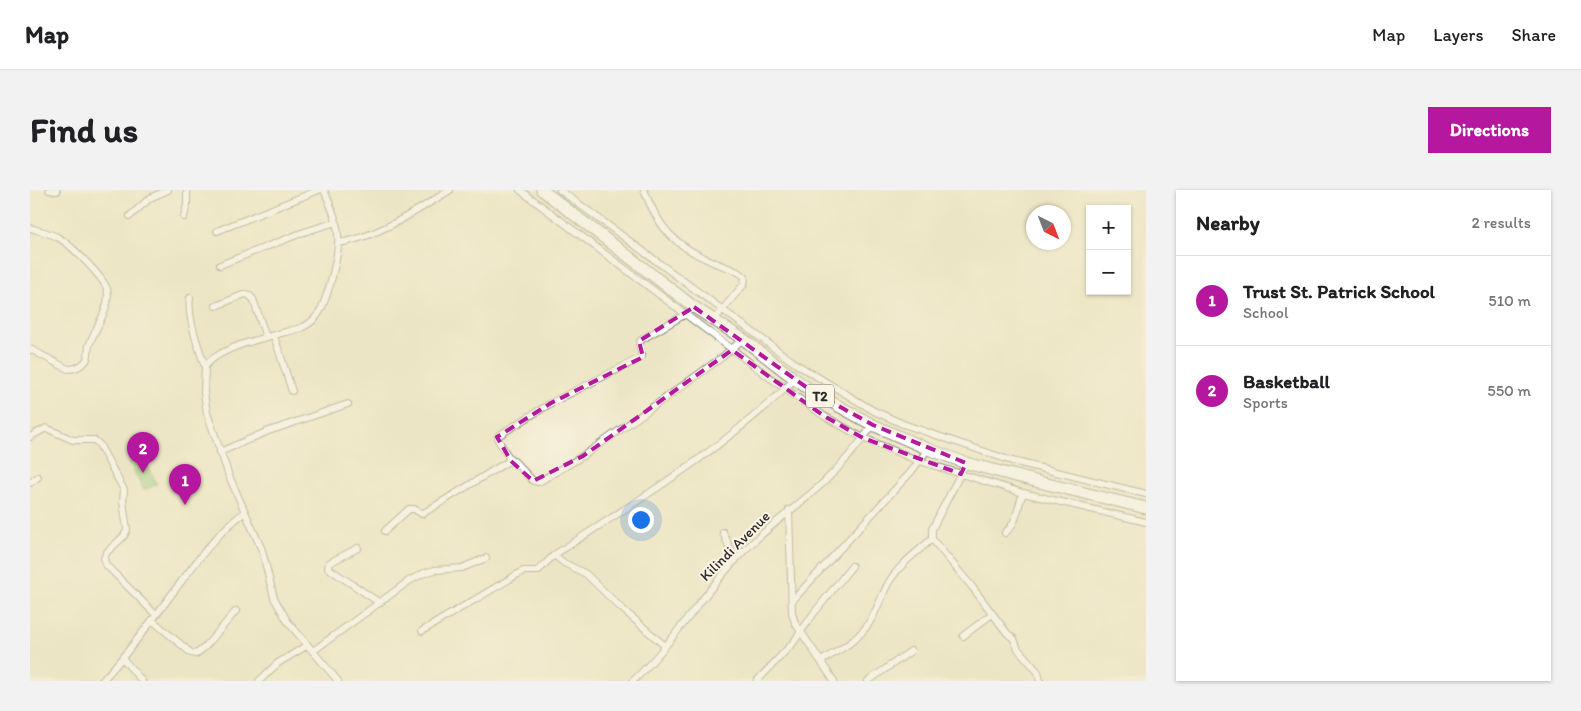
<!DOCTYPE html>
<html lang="en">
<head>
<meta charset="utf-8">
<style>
  body { margin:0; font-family:Itim,sans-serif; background:#f2f2f2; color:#202124 }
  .controls { position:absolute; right:15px; top:15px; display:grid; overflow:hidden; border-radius:0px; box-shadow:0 1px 4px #0004 }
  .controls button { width:45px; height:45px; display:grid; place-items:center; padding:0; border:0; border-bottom:1px solid #e0e0e0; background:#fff; color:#202124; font:25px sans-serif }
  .compass { position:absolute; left:996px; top:15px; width:45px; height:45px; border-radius:50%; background:#fff; box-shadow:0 1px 4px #0004; rotate:138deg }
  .you { position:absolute; left:610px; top:329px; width:18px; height:18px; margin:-12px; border:4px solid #fff; border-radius:50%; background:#1a73e8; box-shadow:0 0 0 8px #1a73e833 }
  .badge { display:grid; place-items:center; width:32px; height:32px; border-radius:50%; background:#b5179e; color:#fff; font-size:16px; font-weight:700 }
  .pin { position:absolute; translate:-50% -41px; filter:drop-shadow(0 1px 2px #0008) }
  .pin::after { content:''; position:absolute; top:26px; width:18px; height:15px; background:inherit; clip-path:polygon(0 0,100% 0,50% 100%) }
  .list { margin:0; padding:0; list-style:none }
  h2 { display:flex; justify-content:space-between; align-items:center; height:65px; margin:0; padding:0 20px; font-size:21px }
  h2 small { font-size:16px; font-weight:400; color:#757577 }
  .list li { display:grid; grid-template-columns:32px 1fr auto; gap:15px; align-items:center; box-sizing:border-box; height:90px; padding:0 20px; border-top:1px solid #e0e0e0 }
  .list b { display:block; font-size:19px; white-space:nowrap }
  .list p { margin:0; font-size:16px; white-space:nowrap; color:#757577 }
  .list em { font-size:16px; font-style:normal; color:#757577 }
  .map { position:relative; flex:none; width:1116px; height:491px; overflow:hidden; border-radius:0px }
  header { display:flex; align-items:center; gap:30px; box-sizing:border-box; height:70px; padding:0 25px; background:#fff; border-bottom:1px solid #e0e0e0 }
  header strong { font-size:24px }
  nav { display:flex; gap:28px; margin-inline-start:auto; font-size:18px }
  .intro { display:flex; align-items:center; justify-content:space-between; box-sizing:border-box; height:120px; padding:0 30px }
  h1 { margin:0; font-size:35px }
  .button { padding:12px 22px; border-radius:0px; background:#b5179e; color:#fff; font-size:18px; font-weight:700 }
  main { display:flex; gap:30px; padding:0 30px }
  aside { flex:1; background:#fff; border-radius:0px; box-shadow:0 1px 4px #0004 }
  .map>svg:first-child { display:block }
  .green { fill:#9bcf80; stroke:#637d56 }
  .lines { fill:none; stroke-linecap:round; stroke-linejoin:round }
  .street-casing { stroke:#8c8878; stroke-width:8 }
  .highway-casing { stroke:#8c8878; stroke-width:13 }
  .street { stroke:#fff; stroke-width:6 }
  .highway { stroke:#fff; stroke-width:11 }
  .marked { fill:none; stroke:#b5179e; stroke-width:4; stroke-dasharray:10 6; stroke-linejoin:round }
  .labels { text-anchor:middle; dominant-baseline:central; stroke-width:4; stroke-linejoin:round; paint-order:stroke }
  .shield { fill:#fcf5e5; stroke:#6a6863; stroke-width:1 }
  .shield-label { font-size:14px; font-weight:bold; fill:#2b2b2b }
  .street-label { font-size:15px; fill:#2b2b2b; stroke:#fcf5e5 }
</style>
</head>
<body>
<header>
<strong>Map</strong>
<nav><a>Map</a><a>Layers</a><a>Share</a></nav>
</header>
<div class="intro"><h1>Find us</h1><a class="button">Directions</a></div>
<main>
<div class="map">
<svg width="1116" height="491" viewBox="0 0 1116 491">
  <rect width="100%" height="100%" fill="#fcf5e5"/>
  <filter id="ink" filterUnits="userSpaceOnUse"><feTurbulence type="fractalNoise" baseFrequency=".02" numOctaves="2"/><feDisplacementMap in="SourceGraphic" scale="10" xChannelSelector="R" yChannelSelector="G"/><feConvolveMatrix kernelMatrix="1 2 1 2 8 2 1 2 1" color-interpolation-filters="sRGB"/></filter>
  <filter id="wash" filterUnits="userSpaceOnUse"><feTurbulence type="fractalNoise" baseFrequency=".0096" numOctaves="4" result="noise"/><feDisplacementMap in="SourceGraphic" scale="20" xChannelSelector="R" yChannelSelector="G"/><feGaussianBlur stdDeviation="1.12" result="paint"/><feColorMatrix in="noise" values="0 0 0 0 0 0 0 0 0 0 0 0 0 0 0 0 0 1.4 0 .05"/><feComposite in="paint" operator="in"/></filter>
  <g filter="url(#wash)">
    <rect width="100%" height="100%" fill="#ece5c5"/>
    <path class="green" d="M112,265l15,29 -13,6 -15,-28z"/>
  </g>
  <g filter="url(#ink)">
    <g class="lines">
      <defs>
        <path id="street" d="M19,0l8,1
          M294,0c6,14 13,29 14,45 2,17 -11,69 -22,82 -4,5 -10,9 -15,11 -25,7 -83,18 -96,39l-1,26 3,20 22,63 33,74 12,48 14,24 50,59
          M490,0l265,199 39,27 39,22 56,23 104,32 123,29
          M530,0l236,174 78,47 29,13 109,37 134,33
          M614,0c15,39 31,56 69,72 11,5 24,7 32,15l-1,7 -31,37
          M100,26l20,-18 18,-8
          M154,27l3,-12v-15
          M0,38c10,3 20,5 29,10 11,6 44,39 48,51 5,17 -12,39 -17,54 -3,6 0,14 -5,19 -4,4 -11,7 -17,7l-38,-20
          M187,41l102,-41
          M308,53c38,-5 80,-33 112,-53
          M190,75l84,-33 32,-10
          M160,108c-3,20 9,50 15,69
          M186,116l29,-12 4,1 4,4 13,38
          M244,146l18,55
          M0,247l16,-9 27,12h21l5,4 25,46 -1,11 4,29 -3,6 -17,16 -3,6 2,7 50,50
          M190,262l46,-20 82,-28
          M481,271l-13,-21v-4l53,-33 89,-45 2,-3 -3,-11 2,-4 43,-25 10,-8
          M936,273l-34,66v10l41,49 34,45 7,6 4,10 20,23 2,9
          M0,293l8,-6
          M759,320l3,103 3,10 39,58
          M355,341l24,-22h5l8,5 85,-52 7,-1 19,20 6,1 44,-26 84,-59 54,-39 22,-19
          M693,342l12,29
          M975,343c13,-11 12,-25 18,-40
          M328,358l-29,15 -1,5 52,35
          M524,365l10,8 22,11 33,32 46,40
          M762,411l119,-129 17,-23
          M122,430l39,33 5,1 9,-7 31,-36
          M392,441l101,-60h15l16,-16c83,-54 170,-106 241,-176
          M933,446l29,-22
          M283,461l96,-70 15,-8 11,-3 27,-2 24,-10
          M93,469l19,22
          M791,471c13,-8 28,-15 38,-26 16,-15 20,-35 30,-53 10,-17 28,-30 43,-43
          M72,491c29,-31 53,-65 79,-99 19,-25 38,-51 64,-70
          M229,491l19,-18 30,-18
          M603,491c41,-39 70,-88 109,-128 25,-26 55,-46 81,-70 19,-18 35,-37 50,-58
          M727,491l36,-38 21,-30 38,-47
          M838,491l43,-30"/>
        <path id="highway" d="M512,0l152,117 49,32 52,40 18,13 60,33 55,24 38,14 77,20 103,25"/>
      </defs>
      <use href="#street" class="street-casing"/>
      <use href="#highway" class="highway-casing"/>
      <use href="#street" class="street"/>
      <use href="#highway" class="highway"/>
    </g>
  </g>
  <path d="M0 0H1116V491H0ZM664,117l119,85 60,33 93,38 -5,11 -98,-36 -39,-22 -92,-66 -149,106 -50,25 -22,-20 -14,-24 54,-34 92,-46 -4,-16z" fill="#ece5c5" fill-opacity=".55" fill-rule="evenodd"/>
  <path class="marked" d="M664,117l119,85 60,33 93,38 -5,11 -98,-36 -39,-22 -92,-66 -149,106 -50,25 -22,-20 -14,-24 54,-34 92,-46 -4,-16z"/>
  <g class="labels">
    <rect class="shield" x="776" y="194.5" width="28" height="23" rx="4"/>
    <g class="shield-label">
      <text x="790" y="206">T2</text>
    </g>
    <g class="street-label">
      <text transform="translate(705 356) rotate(-45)">Kilindi Avenue</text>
    </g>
  </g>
</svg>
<div class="controls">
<button>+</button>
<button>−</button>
</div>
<svg class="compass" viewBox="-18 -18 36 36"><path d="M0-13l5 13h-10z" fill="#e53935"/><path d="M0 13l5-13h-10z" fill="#757577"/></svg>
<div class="you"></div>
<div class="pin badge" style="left:155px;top:315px">1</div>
<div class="pin badge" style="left:113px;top:283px">2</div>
</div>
<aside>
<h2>Nearby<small>2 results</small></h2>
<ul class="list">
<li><span class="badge">1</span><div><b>Trust St. Patrick School</b><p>School</p></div><em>510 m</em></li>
<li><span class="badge">2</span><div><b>Basketball</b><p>Sports</p></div><em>550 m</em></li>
</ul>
</aside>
</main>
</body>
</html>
